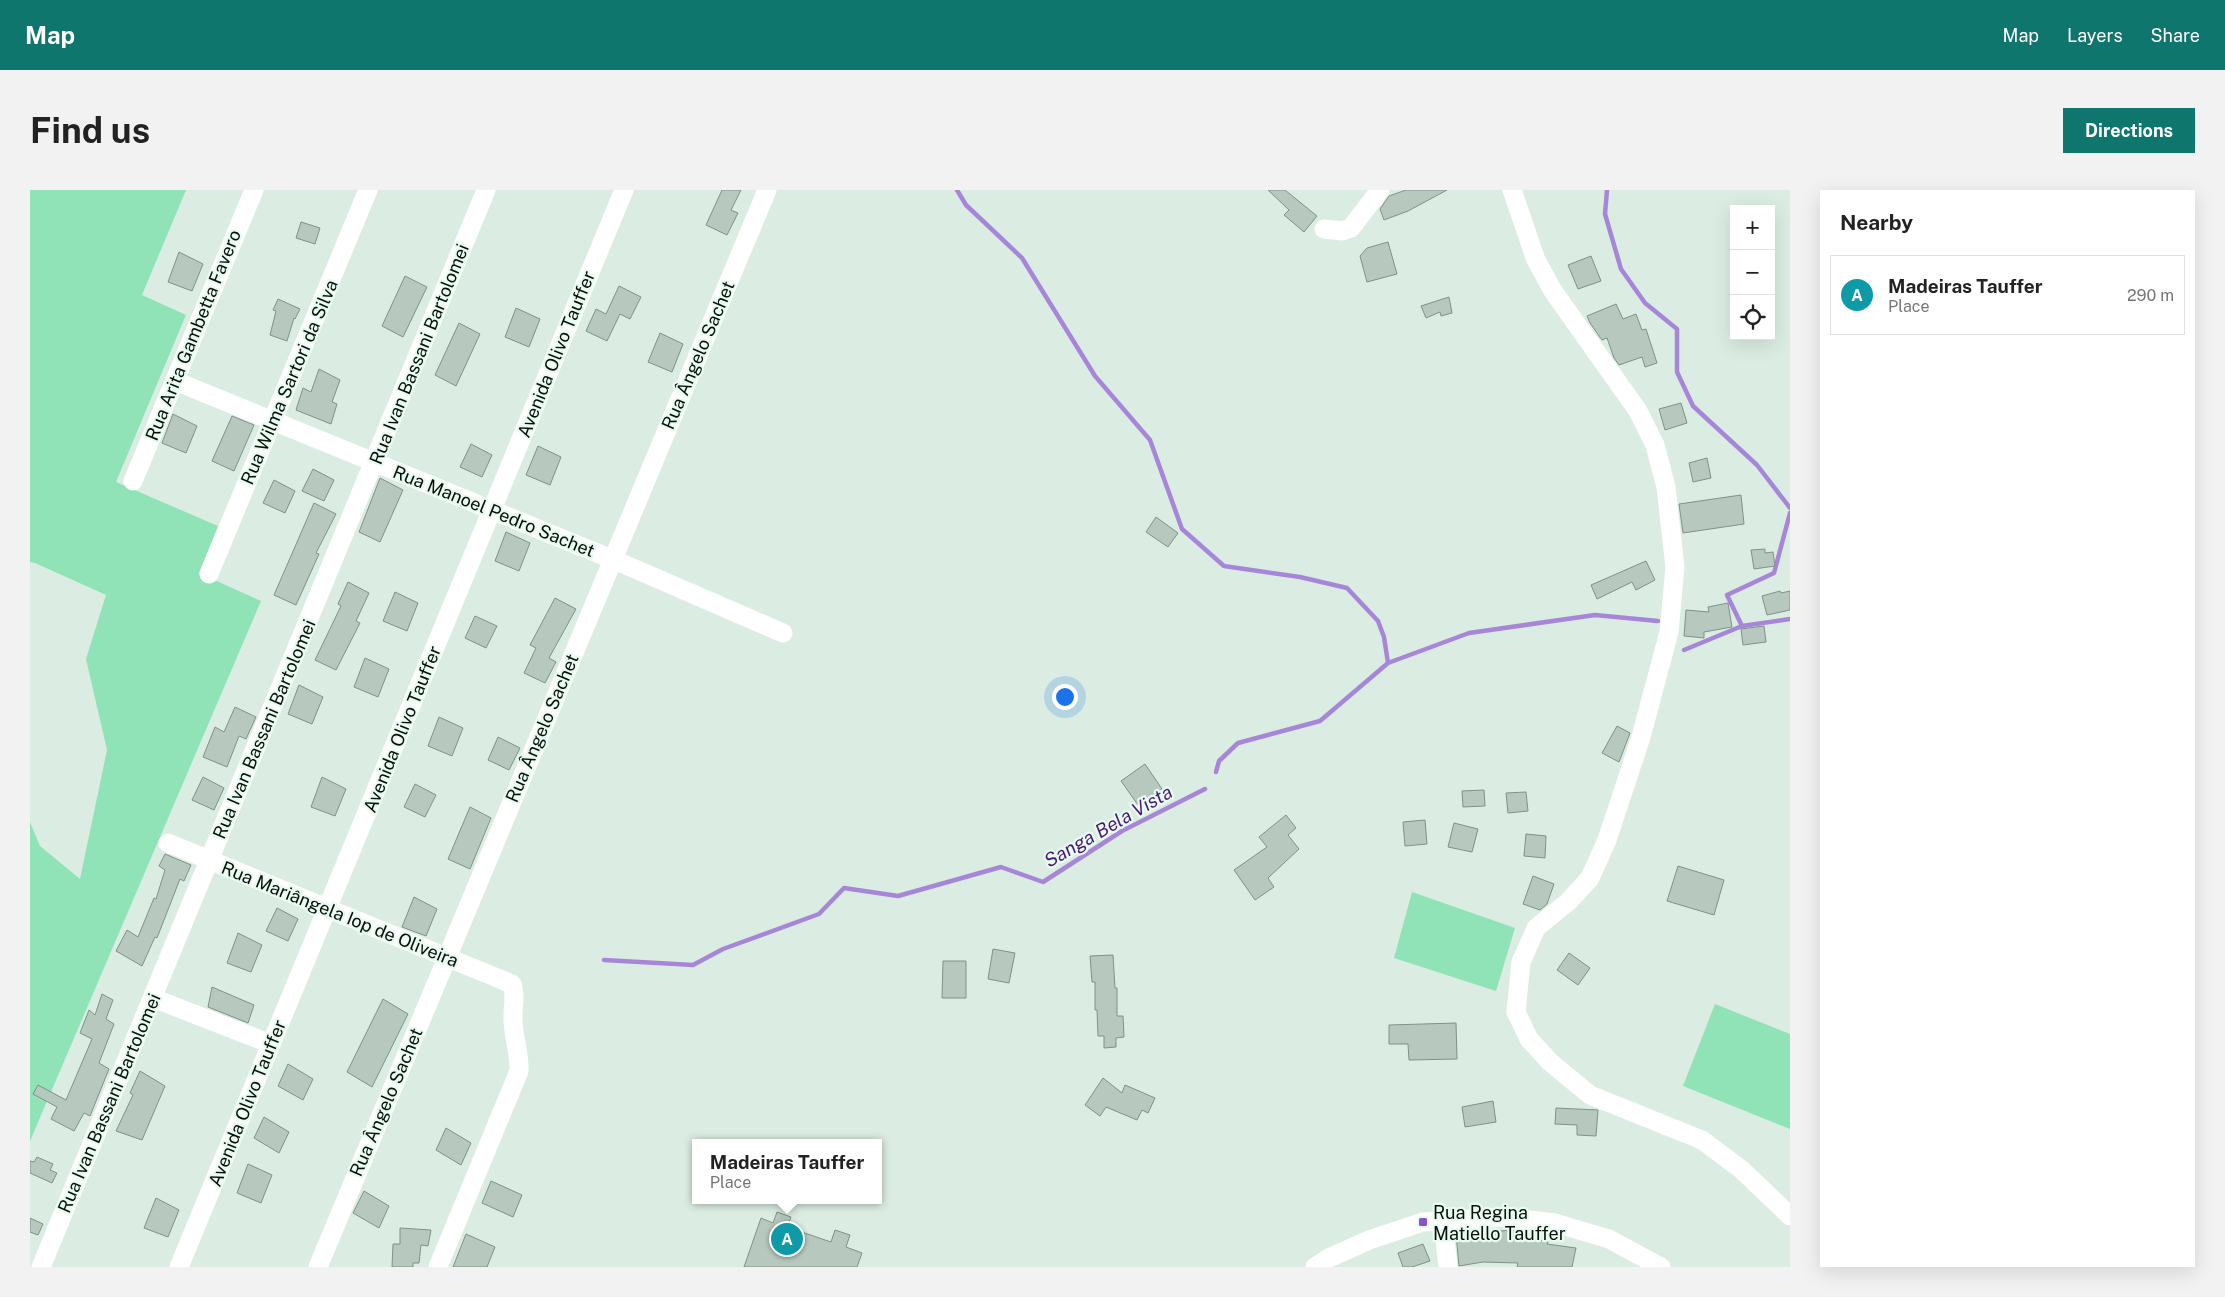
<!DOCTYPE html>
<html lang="en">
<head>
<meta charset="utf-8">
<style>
  body { margin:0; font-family:"Public Sans",sans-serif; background:#f2f2f2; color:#222 }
  .controls { position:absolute; right:15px; top:15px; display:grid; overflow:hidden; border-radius:0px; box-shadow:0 5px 20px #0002 }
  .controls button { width:45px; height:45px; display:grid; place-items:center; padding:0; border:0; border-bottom:1px solid #e0e0e0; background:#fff; color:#222; font:25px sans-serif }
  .you { position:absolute; left:1034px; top:506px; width:18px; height:18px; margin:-12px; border:4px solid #fff; border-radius:50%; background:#1a73e8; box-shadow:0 0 0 8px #1a73e833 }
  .badge { display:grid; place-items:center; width:32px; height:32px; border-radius:50%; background:#0f766e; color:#fff; font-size:16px; font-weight:700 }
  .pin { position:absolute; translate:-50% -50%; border:2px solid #fff; box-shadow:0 1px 5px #0006 }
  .popup { position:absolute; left:662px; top:949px; width:190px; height:65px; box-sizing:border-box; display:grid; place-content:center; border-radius:0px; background:#fff; filter:drop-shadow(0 1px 4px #0005); font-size:16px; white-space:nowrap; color:#767676 }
  .popup b { font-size:19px; color:#222 }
  .popup::after { content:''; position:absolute; left:50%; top:100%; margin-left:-10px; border:10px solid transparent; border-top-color:#fff }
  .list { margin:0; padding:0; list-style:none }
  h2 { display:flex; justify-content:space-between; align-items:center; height:65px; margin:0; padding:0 20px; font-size:21px }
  h2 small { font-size:16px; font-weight:400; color:#767676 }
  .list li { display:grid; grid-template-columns:32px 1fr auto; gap:15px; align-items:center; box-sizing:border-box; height:80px; margin:0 10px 10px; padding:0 10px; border:1px solid #e0e0e0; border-radius:0px }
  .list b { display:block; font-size:19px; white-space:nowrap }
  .list p { margin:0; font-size:16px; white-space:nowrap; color:#767676 }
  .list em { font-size:16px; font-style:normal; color:#767676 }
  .icon { flex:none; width:28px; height:28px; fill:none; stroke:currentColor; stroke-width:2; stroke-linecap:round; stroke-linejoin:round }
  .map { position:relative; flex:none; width:1760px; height:1077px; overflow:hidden; border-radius:0px }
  header { display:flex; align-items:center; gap:30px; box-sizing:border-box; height:70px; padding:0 25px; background:#0f766e; color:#fff }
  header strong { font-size:24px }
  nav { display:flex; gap:28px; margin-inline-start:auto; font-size:18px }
  .intro { display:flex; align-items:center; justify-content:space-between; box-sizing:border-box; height:120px; padding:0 30px }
  h1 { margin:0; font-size:35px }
  .button { padding:12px 22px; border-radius:0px; background:#0f766e; color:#fff; font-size:18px; font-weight:700 }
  main { display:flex; gap:30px; padding:0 30px }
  aside { flex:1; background:#fff; border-radius:0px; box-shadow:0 5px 20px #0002 }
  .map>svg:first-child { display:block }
  .green { fill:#90e2b7 }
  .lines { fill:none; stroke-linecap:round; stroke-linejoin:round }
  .stream { stroke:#a786da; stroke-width:4.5 }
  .building { fill:#b7c9bf; stroke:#809188 }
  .minor { stroke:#fff; stroke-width:19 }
  .poi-dot { fill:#8853cb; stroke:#e8fbf0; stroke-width:2 }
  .labels { text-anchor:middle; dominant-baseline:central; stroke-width:4.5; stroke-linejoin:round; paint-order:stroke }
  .street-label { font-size:18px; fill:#080e0a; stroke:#e8fbf0 }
  .poi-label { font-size:18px; fill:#080e0a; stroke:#e8fbf0; text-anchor:start }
  .water-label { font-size:19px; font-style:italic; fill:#481679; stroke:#e8fbf0 }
</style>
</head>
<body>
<header>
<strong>Map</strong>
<nav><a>Map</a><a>Layers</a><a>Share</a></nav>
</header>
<div class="intro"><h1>Find us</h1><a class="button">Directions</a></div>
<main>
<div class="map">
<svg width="1760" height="1077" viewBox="0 0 1760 1077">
  <rect width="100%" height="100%" fill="#dbede2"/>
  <path class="green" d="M0,0h156l-44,105 44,20 -70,167 102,44 -19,47 62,28 -231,540v-319l10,24 40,33 27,-129 -21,-91 20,-64 -71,-32 -5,-1z
    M1382,702l103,36 -19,63 -102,-33z
    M1685,814l75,30v95l-107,-43z"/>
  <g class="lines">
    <path class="stream" d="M927,0l9,15 56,53 73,118 55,64 32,89 42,37 76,11 47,11 31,33 6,16 4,26
      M1577,0l-2,24 16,55 24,34 32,26v43l16,34 64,59 33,43
      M1712,436l-15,-31 47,-22 16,-60
      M1654,460l58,-24 48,-7
      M1186,582l3,-11 19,-18 82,-22 68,-58 81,-30 126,-18 63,6
      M574,770l89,5 30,-16 96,-35 25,-26 54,8 103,-29 42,15 79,-51 83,-42"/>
  </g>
  <path class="building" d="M692,0h19l-10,20 7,3 -11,22 -21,-10z
    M1238,0h17l32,26 -13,16 -20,-17 5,-5z
    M1376,0h41l-39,21 -24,9 -4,-11 9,-13z
    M271,32l19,6 -5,16 -19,-6z
    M1358,52l9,32 -30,8 -7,-26 7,-8z
    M149,62l24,12 -11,27 -24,-9z
    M1561,66l10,25 -23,8 -10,-24z
    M375,86l22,11 -24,50 -21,-11z
    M589,96l22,11 -11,22 -10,-5 -13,27 -21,-10 10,-22 10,5z
    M1419,107l3,16 -11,3 -1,-4 -14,6 -5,-12z
    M248,109l22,10 -5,10 -1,-1 -7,23 -17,-6 6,-24 -3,-1z
    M1586,114l7,15 13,-5 6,16 4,-1 11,34 -12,4 -3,-10 -23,8 -5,-7 -7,-20 -5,2 -12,-17 -3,-7z
    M486,118l24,11 -11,28 -24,-10z
    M429,133l21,11 -24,52 -21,-11z
    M630,143l23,11 -11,28 -24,-10z
    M289,179l21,11 -8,22 5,2 -6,20 -35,-14 7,-22 8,4z
    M1651,213l6,20 -22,7 -6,-21z
    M143,224l24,12 -11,27 -24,-10z
    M202,226l22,9 -20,46 -22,-10z
    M441,254l21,11 -10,22 -22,-10z
    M508,256l23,11 -11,28 -24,-10z
    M1677,268l4,20 -18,4 -4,-19z
    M283,279l21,11 -10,21 -22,-10z
    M350,288l23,12 -23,52 -21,-10z
    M244,290l21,11 -10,22 -22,-10z
    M1711,305l3,29 -61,9 -4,-29z
    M284,313l22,11 -20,39 3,1 -23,51 -22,-10z
    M1126,327l22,16 -10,14 -22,-15z
    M476,342l24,11 -11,28 -24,-10z
    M1735,359v4l8,-1 2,14 -21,3 -3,-19z
    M1616,371l9,19 -19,10 -4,-8 -35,17 -6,-14z
    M318,392l21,11 -13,28 4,2 -24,47 -21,-10 26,-54 -3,-2z
    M1750,401l1,2 9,-2v19l-23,5 -5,-19z
    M365,402l23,11 -11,28 -24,-10z
    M525,408l21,11 -27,49 7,4 -11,21 -21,-10 12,-25 -6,-3z
    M1698,413l4,24 -28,5v6l-20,-2 2,-26 23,2 -1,-5z
    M445,426l22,10 -11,22 -21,-10z
    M1734,436l2,16 -23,3 -2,-16z
    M335,468l24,11 -11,28 -24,-10z
    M269,495l24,12 -11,27 -24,-10z
    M205,517l21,10 -10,22 -7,-3 -12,31 -24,-10 12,-30 9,5z
    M409,527l24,11 -11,28 -24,-10z
    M1587,536l13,7 -11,29 -17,-9z
    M468,547l22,11 -11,22 -21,-10z
    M1115,574l17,25 -24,16 -17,-24z
    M173,587l21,11 -10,22 -22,-10z
    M292,587l24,12 -11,27 -24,-9z
    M385,594l21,11 -11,22 -21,-10z
    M1454,600l1,16 -22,1 -1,-16z
    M1496,602l2,19 -20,2 -2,-20z
    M440,617l21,11 -21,51 -22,-10z
    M1256,625l10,13 -8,7 11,14 -31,29 6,9 -19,13 -21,-30 33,-23 -8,-10z
    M1395,630l2,24 -22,2 -2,-24z
    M1424,633l24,6 -6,23 -24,-5z
    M1496,644l20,2 -1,22 -21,-2z
    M135,664l26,11 -7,16 -4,-2 -23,59 -2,-1 -13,29 -26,-15 11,-21 11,7 16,-39 2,1 9,-29 -6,-4z
    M1648,676l46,14 -10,35 -47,-14z
    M1503,686l21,8 -7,20 -7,6 -17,-6z
    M384,707l23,12 -11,27 -24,-9z
    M247,718l21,11 -10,22 -22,-10z
    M208,743l24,12 -11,27 -24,-9z
    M963,759l22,4 -6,30 -21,-4z
    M1539,763l21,15 -12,17 -21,-15z
    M1083,765l2,33h2v28h6l1,21 -8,1v9l-12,1v-12h-6l-1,-26h-2v-28h-3l-2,-26z
    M913,771h23v37h-24z
    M182,797l42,18 -6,18 -40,-16z
    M72,804l11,6 -7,19 8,5 -15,39 10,6 -19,47 -6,-3 -10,18 -23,-12 6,-12 -24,-13 5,-9 28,15 26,-61 -12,-6 9,-23 6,5z
    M353,809l25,15 -36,73 -25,-15z
    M1426,833l1,36 -48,1 -1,-16h-19v-19z
    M258,874l25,15 -10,21 -25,-14z
    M110,881l25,15 -23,54 -26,-9 17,-36 -3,-2z
    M1073,888l19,15 3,-8 30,13 -7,15 -6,-3 -5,10 -31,-13 -6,9 -15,-11z
    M1463,911l3,21 -31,5 -3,-20z
    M1526,918l42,2 -2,26 -19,-1v-10l-22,-1z
    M234,927l25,15 -10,21 -25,-15z
    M416,938l25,15 -10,22 -25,-15z
    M7,967l16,7 -3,6 7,3 -5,10 -22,-10v-12l4,1z
    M218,974l24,11 -11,28 -24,-10z
    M461,991l31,14 -9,22 -31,-14z
    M334,1001l25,15 -10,22 -26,-15z
    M126,1008l23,12 -11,27 -24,-9z
    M747,1022l14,5 -4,10 44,15 4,-12 15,5 -4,12 16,6 -5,14h-113l17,-49 12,5z
    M0,1028l13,6 -5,11 -8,-3z
    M370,1038l31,2 -3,16 -7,-1 -2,18h-6v4h-21l1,-23h7z
    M1484,1040v3l34,9 -1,2 29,4 -4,19h-55l1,-4 -35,-1 -24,4 -3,-32z
    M436,1044l29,13 -8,20h-34z
    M1393,1054l7,17 -18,6h-9l-5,-14z"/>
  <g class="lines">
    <path class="minor" d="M1482,0l24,70 17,31 85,120 17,34 11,42 9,80 -6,65 -28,105 -34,103 -17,38 -21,23 -33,27 -15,34 -5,50 13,27 21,23 40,33 112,45 40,30 48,46
      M1294,39l18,2 9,-3 29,-38
      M145,191l437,178 171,74
      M103,291l121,-291
      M179,384l159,-384
      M138,653l344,141c4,11 1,20 1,31 -1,19 7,37 6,56l-81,196
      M123,808l118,46
      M1413,1030l5,47
      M11,1077l445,-1077
      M149,1077l445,-1077
      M288,1077l449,-1077
      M1285,1077l14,-9 40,-18 54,-18 81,-5 51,6 54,16 52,28"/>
  </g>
  <rect class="poi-dot" x="1388" y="1027" width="10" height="10" rx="2.5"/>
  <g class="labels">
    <g class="street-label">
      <text transform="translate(163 145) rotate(-68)">Rua Arita Gambetta Favero</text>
      <text transform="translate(389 164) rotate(-68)">Rua Ivan Bassani Bartolomei</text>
      <text transform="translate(526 164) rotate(-68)">Avenida Olivo Tauffer</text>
      <text transform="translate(668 165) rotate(-67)">Rua Ângelo Sachet</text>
      <text transform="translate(259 192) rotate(-67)">Rua Wilma Sartori da Silva</text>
      <text transform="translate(464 321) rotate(22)">Rua Manoel Pedro Sachet</text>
      <text transform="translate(512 538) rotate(-67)">Rua Ângelo Sachet</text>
      <text transform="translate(234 539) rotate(-67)">Rua Ivan Bassani Bartolomei</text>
      <text transform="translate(372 539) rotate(-68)">Avenida Olivo Tauffer</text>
      <text transform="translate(310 724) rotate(22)">Rua Mariângela Iop de Oliveira</text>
      <text transform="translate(356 912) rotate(-67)">Rua Ângelo Sachet</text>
      <text transform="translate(79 913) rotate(-67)">Rua Ivan Bassani Bartolomei</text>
      <text transform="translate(217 913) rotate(-68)">Avenida Olivo Tauffer</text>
    </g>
    <g class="poi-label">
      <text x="1403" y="1022">Rua Regina<tspan x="1403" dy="21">Matiello Tauffer</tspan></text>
    </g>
    <g class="water-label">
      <text transform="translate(1078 636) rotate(-30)">Sanga Bela Vista</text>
    </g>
  </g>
</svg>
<div class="controls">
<button>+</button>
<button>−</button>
<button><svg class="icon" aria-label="locate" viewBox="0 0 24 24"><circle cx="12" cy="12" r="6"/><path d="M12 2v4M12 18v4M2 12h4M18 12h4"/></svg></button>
</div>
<div class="you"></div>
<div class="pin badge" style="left:757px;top:1049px;background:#0f9aa8">A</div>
<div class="popup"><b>Madeiras Tauffer</b>Place</div>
</div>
<aside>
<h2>Nearby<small></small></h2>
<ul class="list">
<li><span class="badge" style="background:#0f9aa8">A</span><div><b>Madeiras Tauffer</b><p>Place</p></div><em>290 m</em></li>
</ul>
</aside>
</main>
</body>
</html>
